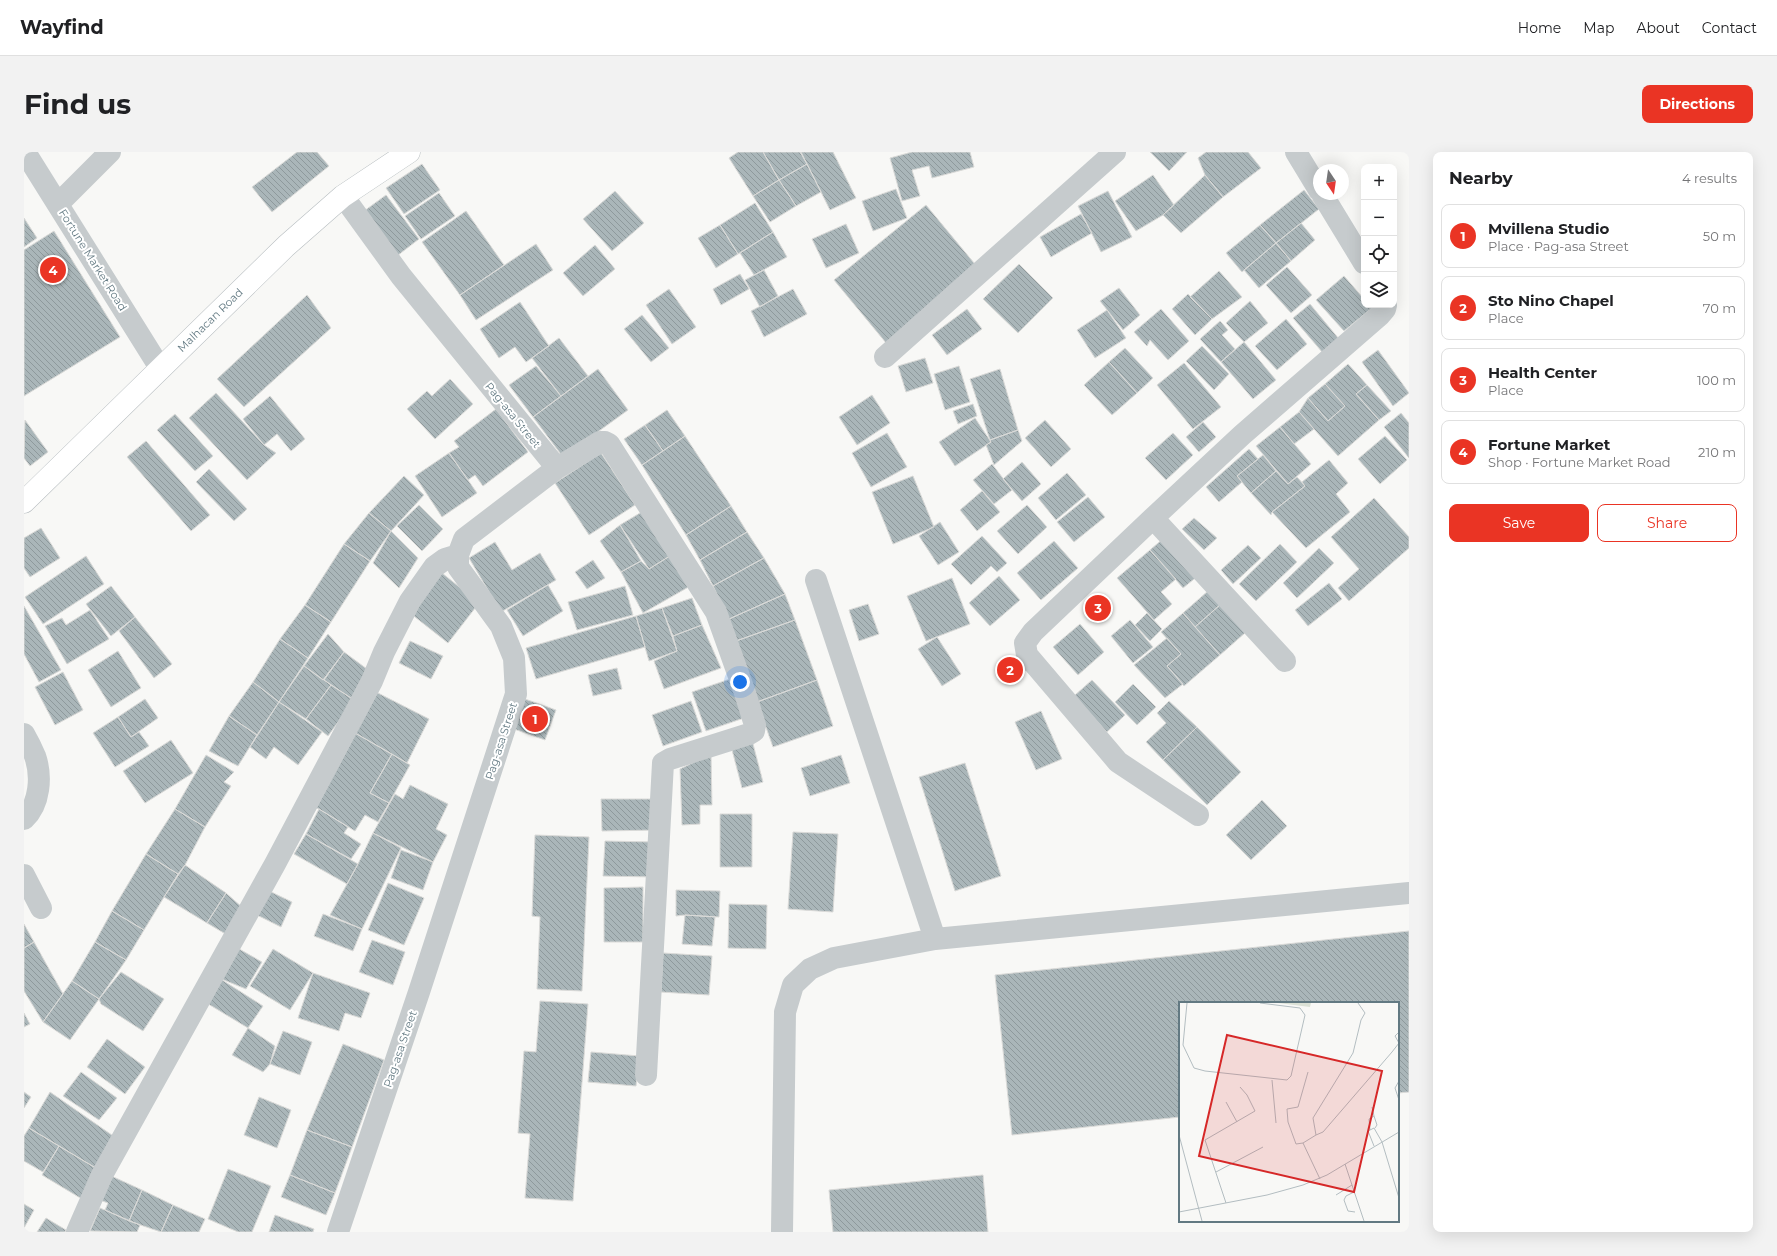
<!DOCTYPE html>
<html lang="en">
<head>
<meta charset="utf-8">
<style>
  body { margin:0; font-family:Montserrat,sans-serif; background:#f2f2f2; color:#202124 }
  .controls { position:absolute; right:12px; top:12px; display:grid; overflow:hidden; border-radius:8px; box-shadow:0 4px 16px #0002 }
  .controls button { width:36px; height:36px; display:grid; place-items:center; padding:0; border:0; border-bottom:1px solid #e0e0e0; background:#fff; color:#202124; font:20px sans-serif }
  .compass { position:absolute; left:1289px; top:12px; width:36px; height:36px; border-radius:50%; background:#fff; box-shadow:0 4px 16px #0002; rotate:167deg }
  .you { position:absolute; left:716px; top:530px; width:14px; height:14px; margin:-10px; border:3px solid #fff; border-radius:50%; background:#1a73e8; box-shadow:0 0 0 6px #1a73e833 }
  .badge { display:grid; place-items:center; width:26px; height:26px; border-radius:50%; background:#ea3424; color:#fff; font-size:13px; font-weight:700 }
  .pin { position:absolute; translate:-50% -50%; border:2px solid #fff; box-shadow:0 1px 4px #0006 }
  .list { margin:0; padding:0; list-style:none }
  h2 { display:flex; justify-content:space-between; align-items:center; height:52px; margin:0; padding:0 16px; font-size:17px }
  h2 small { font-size:13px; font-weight:400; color:#757577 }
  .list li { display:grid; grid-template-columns:26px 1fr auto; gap:12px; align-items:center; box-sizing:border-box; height:64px; margin:0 8px 8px; padding:0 8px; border:1px solid #e0e0e0; border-radius:8px }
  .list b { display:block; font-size:15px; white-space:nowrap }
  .list p { margin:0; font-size:13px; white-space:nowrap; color:#757577 }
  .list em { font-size:13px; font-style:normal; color:#757577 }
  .actions { display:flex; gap:8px; padding:12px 16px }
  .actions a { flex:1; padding:9px 0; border:1px solid #ea3424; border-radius:8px; text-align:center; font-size:14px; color:#ea3424 }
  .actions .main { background:#ea3424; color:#fff }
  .icon { flex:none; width:22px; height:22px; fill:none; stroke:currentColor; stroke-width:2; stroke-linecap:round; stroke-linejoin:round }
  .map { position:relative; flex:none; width:1385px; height:1080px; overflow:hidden; border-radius:8px }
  header { display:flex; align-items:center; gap:24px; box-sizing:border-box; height:56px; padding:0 20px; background:#fff; border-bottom:1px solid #e0e0e0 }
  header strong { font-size:19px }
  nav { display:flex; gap:22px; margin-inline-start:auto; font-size:14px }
  .intro { display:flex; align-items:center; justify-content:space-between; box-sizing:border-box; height:96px; padding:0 24px }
  h1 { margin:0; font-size:28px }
  .button { padding:10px 18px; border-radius:8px; background:#ea3424; color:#fff; font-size:14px; font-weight:700 }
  main { display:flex; gap:24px; padding:0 24px }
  aside { flex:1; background:#fff; border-radius:8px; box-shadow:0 4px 16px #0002 }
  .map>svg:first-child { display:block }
  .building { fill:url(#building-back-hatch); stroke:#dadad8 }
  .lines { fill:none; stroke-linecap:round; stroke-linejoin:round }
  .major-casing { stroke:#b7bdc0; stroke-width:23 }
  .minor { stroke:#c6cbcd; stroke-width:22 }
  .major { stroke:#fff; stroke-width:22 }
  .labels { text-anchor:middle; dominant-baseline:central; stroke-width:4; stroke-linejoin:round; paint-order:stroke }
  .street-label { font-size:11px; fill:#627982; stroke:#fff }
  .inset-road { fill:none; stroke:#b3bdc1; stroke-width:1 }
  .view { fill:#d62828; fill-opacity:0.15; stroke:#d62828; stroke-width:2 }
  .inset-edge { fill:none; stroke:#627982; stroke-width:2 }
</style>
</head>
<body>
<header>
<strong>Wayfind</strong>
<nav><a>Home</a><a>Map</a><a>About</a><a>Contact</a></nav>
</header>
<div class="intro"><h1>Find us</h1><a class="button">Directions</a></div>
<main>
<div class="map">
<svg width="1385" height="1080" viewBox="0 0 1385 1080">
  <defs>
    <pattern id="building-back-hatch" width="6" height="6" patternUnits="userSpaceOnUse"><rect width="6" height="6" fill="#aab6b9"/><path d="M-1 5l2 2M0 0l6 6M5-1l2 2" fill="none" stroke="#8e999c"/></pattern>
  </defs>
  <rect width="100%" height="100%" fill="#f8f8f6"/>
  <path class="building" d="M273,0h20l12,14 -57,46 -20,-25z
    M714,0h25l16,28 -26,16 -24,-38z
    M739,0h37l7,12 -28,16z
    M777,0h32l23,46 -26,12z
    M888,0h58l4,15 -42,11 -3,-12 -17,4 8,26 -18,5 -12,-43z
    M1126,0h37l-18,19z
    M1182,0h42l13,16 -38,29 -18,-22 -7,-17z
    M398,12l18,26 -36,24 -18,-26z
    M783,12l14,28 -25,14 -17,-26z
    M1129,23l21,30 -11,10 -27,16 -21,-30z
    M1181,23l18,22 -42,36 -18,-18z
    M755,28l17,26 -26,16 -17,-26z
    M872,37l11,29 -34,13 -11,-30z
    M1280,38l15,19 -43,34 -16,-18z
    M591,39l29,32 -32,28 -29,-32z
    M1084,39l24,46 -31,15 -23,-46z
    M415,41l16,23 -34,23 -16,-23z
    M362,43l33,44 -26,20 -33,-45z
    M731,51l18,29 -35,22 -18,-29z
    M902,53l53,64 -92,75 -53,-64z
    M442,59l38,54 -44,30 -38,-53z
    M1057,62l11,19 -41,24 -11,-20z
    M0,66l13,20 -13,9z
    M1277,71l14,17 -24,21 -15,-18z
    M822,72l13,29 -33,15 -14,-29z
    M696,73l18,29 -22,14 -18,-30z
    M1236,73l16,18 -34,29 -16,-19z
    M30,79l66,106 -96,59v-146z
    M749,80l14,25 -33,18 -14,-22z
    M1252,91l15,18 -32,27 -15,-18z
    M512,92l17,26 -77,50 -16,-25z
    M571,93l20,24 -32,27 -20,-23z
    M995,112l34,34 -35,35 -35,-34z
    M1263,115l25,28 -21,18 -25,-28z
    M740,118l14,26 -18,11 -15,-27z
    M1195,119l23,26 -30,22 -22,-22z
    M716,122l9,15 -28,16 -8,-16z
    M1320,124l20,23v6h5l3,3 -28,23 -28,-31z
    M1095,136l21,27 -17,15 -23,-29z
    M645,137l27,38 -24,17 -26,-39z
    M769,137l14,25 -43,23 -13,-26z
    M1164,142l24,25 -17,16 -23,-26z
    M283,143l24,33 -87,79 -27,-28z
    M1226,149l18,22 -24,19 -18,-19z
    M496,150l29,44 -23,16 -11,-15 -16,11 -19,-29z
    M1286,152l29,35 -16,14 -30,-35z
    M943,157l15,20 -35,26 -15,-20z
    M1137,157l28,32 -21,19 -18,-20 -3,6 -13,-14z
    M1083,158l19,28 -31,20 -18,-28z
    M618,163l27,33 -18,14 -27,-33z
    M1262,167l21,25 -30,26 -22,-24z
    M1196,169l8,9 -6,5 13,14 -14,13 -21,-23z
    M535,186l29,38 -27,20 -29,-38z
    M1220,190l32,38 -23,19 -32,-37z
    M1178,194l27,28 -15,16 -28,-29z
    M1101,196l28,30 -16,15 -28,-31z
    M1354,198l31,43 -16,13 -31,-44z
    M901,206l8,25 -27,9 -8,-26z
    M1085,210l28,31 -25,22 -28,-30z
    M1160,211l37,44 -28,22 -36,-44z
    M1324,212l19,21 -11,9 23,26 -41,36 -39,-44 9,-14 20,23 17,-15 -20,-22z
    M512,214l25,30 -28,21 -24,-32z
    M935,214l11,36 -25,8 -11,-36z
    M574,217l30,41 -65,47 -30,-40z
    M976,217l18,61 -28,10 -20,-61z
    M426,227l23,25 -38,35 -28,-30 20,-18 5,5z
    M1301,232l20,22 -17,15 -20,-23z
    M1343,233l24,26 -12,9 -23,-26z
    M192,241l48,52 12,8 -29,27 -58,-62z
    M848,243l18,28 -33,22 -18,-28z
    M246,244l35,43 -14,12 -14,-17 -13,11 -21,-26z
    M949,252l4,12 -19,8 -5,-13z
    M472,257l32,43 -45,34 -8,-11 -7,5 -19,-27 10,-6 -5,-6z
    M643,258l18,26 -22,15 -18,-26z
    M1275,260l15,17 -20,15 -14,-17z
    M1377,261l8,10v35l-25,-31z
    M151,262l38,42 -18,15 -38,-41z
    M951,266l16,24 -36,24 -16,-24z
    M1,268l23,32 -18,14 -6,-8z
    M1021,268l26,29 -20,18 -26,-29z
    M1179,270l13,15 -17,15 -13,-15z
    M621,273l18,26 -21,14 -18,-26z
    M1256,275l31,37 -23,20 -32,-38z
    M994,278l4,11 -28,24 -8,-20 5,-3 -1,-2z
    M863,281l20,34 -36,20 -19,-34z
    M1149,281l20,22 -27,25 -21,-22z
    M661,284l46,70 -45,29 -44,-70z
    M1361,284l22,24 -27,24 -22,-25z
    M122,289l64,74 -19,16 -64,-74z
    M1225,297l9,10 -21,17 5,6 -23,20 -13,-15z
    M425,301l28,40 -35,24 -27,-41z
    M577,301l34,52 -46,30 -34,-52z
    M1239,303l13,16 -25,22 -14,-17z
    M1305,308l19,23 -12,11 14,18 -44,36 -34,-36 33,-26 -3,-4z
    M998,310l19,22 -19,17 -19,-22z
    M968,312l20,26 -18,14 -21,-24z
    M185,317l38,40 -13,12 -38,-39z
    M1252,319l12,13 9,-7 8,9 -33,26 -1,3 -20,-22z
    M1043,321l19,22 -30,25 -18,-22z
    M380,324l20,19 -33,36 -22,-18z
    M889,324l21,51 -41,17 -21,-52z
    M958,339l18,21 -23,19 -17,-21z
    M1064,345l17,20 -31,25 -17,-20z
    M1350,346l35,39v11l-60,53 -11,-13 21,-19 -28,-32z
    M395,353l24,24 -21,22 -25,-25z
    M1003,353l20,22 -29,27 -21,-23z
    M707,354l16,26 -47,28 -14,-25z
    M621,358l28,44 -24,15 -29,-44z
    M345,361l22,18 -21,30 -26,-17z
    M1170,366l23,20 -13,12 -22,-21z
    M916,370l19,30 -21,13 -19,-29z
    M596,373l21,36 -20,11 -21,-31z
    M17,376l19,30 -30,19 -6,-9v-30z
    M367,379l27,27 -19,30 -26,-25z
    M723,380l17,26 -51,28 -13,-26z
    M958,384l25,27 -10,9 -6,-6 -20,19 -20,-21z
    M1141,385l34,38 -16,13 -33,-38z
    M1030,389l24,27 -37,32 -24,-27z
    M471,390l17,28 28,-17 16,27 -55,32 -32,-54z
    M320,392l26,17 -39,61 -26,-17z
    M1256,392l17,18 -41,39 -17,-17z
    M1224,393l13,13 -28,26 -12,-14z
    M1295,396l15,15 -37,35 -14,-15z
    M1126,398l26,29 -15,13 11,12 -18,16 -37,-42z
    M649,402l19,31 -49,28 -22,-41 20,-11 8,8z
    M62,404l18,28 -61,40 -18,-27z
    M740,406l21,36 -56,25 -16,-33z
    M569,408l12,18 -18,11 -12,-17z
    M418,421l37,30 -31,40 -38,-30z
    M975,424l21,24 -30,26 -21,-23z
    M928,426l18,46 -44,17 -19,-45z
    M1305,431l13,16 -34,27 -13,-16z
    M524,433l15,26 -40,25 -16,-26z
    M87,434l24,31 -24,19 -25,-32z
    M601,434l8,29 -56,15 -9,-28z
    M1184,439l13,13 -26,23 -12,-14z
    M761,442l10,26 -59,21 -7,-22z
    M668,446l10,27 -29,11 -11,-28z
    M1077,446l8,9 -12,11 -9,-8z
    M844,452l11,30 -20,7 -10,-31z
    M1197,452l25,28 -26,23 -25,-28z
    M281,453l26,17 -23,36 -28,-19z
    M0,454l37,64 -22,12 -15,-28z
    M638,456l15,43 -28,10 -13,-45z
    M66,458l19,29 -42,25 -22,-38 17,-8 4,7z
    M1123,461l15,16 -12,12 -15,-16z
    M1159,461l37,42 -36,31 -17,-20 14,-12 -20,-22z
    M612,464l9,31 -109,32 -10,-31z
    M111,465l37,47 -18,14 -35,-47z
    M771,468l22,60 -60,22 -21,-61z
    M1106,468l23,27 -20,16 -22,-27z
    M1056,472l24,28 -26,23 -25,-28z
    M678,473l19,43 -57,21 -10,-28 23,-10 -4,-15z
    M304,482l16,18 -21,28 -19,-14z
    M913,485l24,37 -19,12 -24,-37z
    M1143,486l14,16 -14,12 16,18 -18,14 -31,-33z
    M256,487l28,19 -29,44 -26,-20z
    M386,489l33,15 -12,23 -32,-16z
    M94,499l23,37 -30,19 -23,-37z
    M320,500l27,20 -17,28 -30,-20z
    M991,505l11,13 -20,14 -11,-14z
    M280,514l27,19 -25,34 -27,-17z
    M593,516l5,21 -29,7 -5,-21z
    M39,520l20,38 -28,15 -20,-38z
    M706,527l14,39 -38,13 -14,-39z
    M793,528l16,46 -60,21 -16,-45z
    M1068,528l33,35 -18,17 -33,-36z
    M229,530l26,20 -22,33 -28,-19z
    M1109,532l23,23 -19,18 -22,-23z
    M307,533l23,15 -26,36 -22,-17z
    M350,539l55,28 -22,44 -52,-30z
    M121,547l13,19 -27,19 -13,-20z
    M501,547l31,11 -11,30 -31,-11z
    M667,549l11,31 -39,14 -11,-31z
    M1145,549l28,26 -34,33 -17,-18 20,-19 -9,-10z
    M255,550l43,30 -24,33 -24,-18 -8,12 -16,-12z
    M1017,559l21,48 -26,11 -21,-48z
    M205,564l28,19 -19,31 -29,-15z
    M94,565l13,20 8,-5 10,14 -34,21 -22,-34z
    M1173,575l44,45 -34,33 -44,-45z
    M331,581l37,21 -22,39 19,10 -11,19 -13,-7 -10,16 -36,-22 -6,-2z
    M147,588l22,33 -48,30 -22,-32z
    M728,588l11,42 -21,6 -11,-42z
    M368,602l18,11 -21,38 -19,-10z
    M687,602l1,51h-12v19l-18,1 -2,-56z
    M182,603l28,17 -10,10 7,4 -26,41 -30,-18z
    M817,603l9,28 -40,13 -9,-28z
    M941,611l36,113 -46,15 -36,-114z
    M386,633l38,19 -12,25 11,6 -14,27 -60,-29 22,-39 8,5z
    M577,647h56v31l-55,1z
    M1238,648l25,26 -36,34 -25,-25z
    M151,657l30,18 -20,38 -7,9 -32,-20z
    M295,657l29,18 -4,6 17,11 -10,15 -45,-25z
    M696,662h32v53h-32z
    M769,680l45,2 -5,78 -45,-3z
    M349,681l28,15 -39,81 -32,-14 28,-51z
    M282,682l52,30 -11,20 -53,-30z
    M511,683l54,2 -7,154 -45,-2 3,-72 -8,-1z
    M581,689l50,1 -1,35 -51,-1z
    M377,698l32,12 -10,28 -32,-12z
    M122,702l32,20 -34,56 -32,-19z
    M161,713l41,28 -19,30 -43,-26z
    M364,731l36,15 -20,47 -36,-15z
    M619,735v55h-39v-54z
    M239,736l29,14 -11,25 -30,-15z
    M652,738l44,1 -1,26 -34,-2 -9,1z
    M202,741l17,15 -14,28 -22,-13z
    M705,752l38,1 -1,44 -38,-1z
    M88,759l32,19 -18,30 -31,-18z
    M299,762l39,15 -9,22 -39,-15z
    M661,763l30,2 -3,29 -30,-2z
    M0,772l10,18 -10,6z
    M1385,779v161l-11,1v-90h-218v114l-168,18 -17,-160z
    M348,788l33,12 -12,33 -34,-13z
    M10,790l29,52 -20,28 -19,-31v-43z
    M71,790l31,18 -27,39 -27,-18z
    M210,794l28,16 -16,27 -27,-11z
    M249,797l40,24 -23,37 -40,-24z
    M639,801l49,3 -3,39 -48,-3z
    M97,820l43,27 -21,32 -42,-27 -2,-5z
    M289,821l57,20 -9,25 -16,-5 -6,18 -41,-13z
    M195,826l44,28 -15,22 -43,-26z
    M48,829l27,18 -29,41 -27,-18z
    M516,849l48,3 -15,197 -48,-3 5,-64 -12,-1 6,-82 12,1z
    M0,861l6,11 -6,3z
    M224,876l27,18 -5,18 -7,8 -31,-17z
    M259,879l29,11 -12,33 -30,-11z
    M83,887l38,28 -20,27 -38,-27z
    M319,892l41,16 -32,87 -45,-17z
    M567,900l48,4 -3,30 -48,-4z
    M57,920l36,26 -18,22 -36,-24z
    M0,940l7,5 -7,11z
    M26,940l69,48 -20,30 -70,-42z
    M235,945l32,13 -14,38 -33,-13z
    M5,976l30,18 -16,26 -19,-11v-25z
    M283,978l45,17 -17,46 -45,-18z
    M35,994l40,24 -17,29 -40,-24z
    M204,1017l43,17 -19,46h-14l-30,-13z
    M83,1022l35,16 -13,31 -24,-11 3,-7 -11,-4z
    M266,1023l45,18 -9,22 -45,-18z
    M959,1023l5,57h-155l-4,-42z
    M118,1038l31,15 -12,27 -32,-11z
    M0,1052l10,6 -10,18z
    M149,1053l32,14 -6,13h-38z
    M76,1056l40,17 -3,7 -47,-1z
    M251,1063l39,14 -1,3h-44z
    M22,1066l20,12 -1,2h-28z"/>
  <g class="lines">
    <defs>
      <path id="major" d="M0,350l262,-256 57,-50 66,-44"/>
    </defs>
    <use href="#major" class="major-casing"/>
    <path class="minor" d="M1,0l135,216
      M1272,0l23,38
      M1298,42l42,69
      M34,52l52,-52
      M861,205l230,-205
      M533,316l43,-26h5l4,2 107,168 29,81 10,32 -1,6 -5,3 -79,25 -7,4 -17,312
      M1129,366l132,143
      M792,428l119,359
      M0,582c4,7 8,15 11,22 7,20 5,48 -11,63
      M1174,663l-80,-53 -91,-107 -2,-12 8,-11 120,-114 89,-83 137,-119 6,-7 1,-4
      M0,723l17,33
      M53,1080l25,-57 173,-311 97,-183 12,-29 26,-51 24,-34 11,-8 13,-4
      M314,1080l81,-240 97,-298 -2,-36 -13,-32 -43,-59v-12l6,-16 93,-71 -156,-192 -58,-80
      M758,1080l3,-220 8,-27 17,-16 24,-11 101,-19 474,-46"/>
    <use href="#major" class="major"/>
  </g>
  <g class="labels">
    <g class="street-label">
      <text transform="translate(69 108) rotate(58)">Fortune Market Road</text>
      <text transform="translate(186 168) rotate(-44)">Malhacan Road</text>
      <text transform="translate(489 263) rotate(51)">Pag-asa Street</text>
      <text transform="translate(477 589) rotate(-72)">Pag-asa Street</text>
      <text transform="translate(376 897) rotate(-71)">Pag-asa Street</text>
    </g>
  </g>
  <g transform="translate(1155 850)">
    <rect width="220" height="220" fill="#f8f8f6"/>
    <path d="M99,1h33l-1,4z" fill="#dbe1d6"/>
    <path class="inset-road" d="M8,1l-4,42 11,23 11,3 82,9 4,-4 14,-61 -5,-7 -40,-5M93,78l4,43M220,79l-4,7 4,12M47,100l11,20M195,114l3,9 -2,3M191,128l-1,-11 5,-3 -2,-9M0,133l23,86M137,133l7,-3 69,-80 7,-9 -4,-7 4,-4M124,141l-7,1 -8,-22 -1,-13 11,-2 10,-35M195,144l-6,-15 6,-3 8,14 17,56M166,162l19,57M37,170l47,-25M141,177l-17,-36 13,-8 -3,-17 40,-65 8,-33 4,-7 -7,-10M175,190l-8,4 -2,4 4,11 7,1M157,193l16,-10M47,201l-21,-63 50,-29 -8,-16 -7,-8M0,210l88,-17 36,-10 24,-10 72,-43"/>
    <path class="view" d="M48,33l155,36 -28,121 -155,-36z"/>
    <rect width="220" height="220" class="inset-edge"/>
  </g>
</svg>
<div class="controls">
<button>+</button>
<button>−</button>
<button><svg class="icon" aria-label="locate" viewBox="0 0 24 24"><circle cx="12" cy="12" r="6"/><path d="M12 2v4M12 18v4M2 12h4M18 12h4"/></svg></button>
<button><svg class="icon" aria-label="layers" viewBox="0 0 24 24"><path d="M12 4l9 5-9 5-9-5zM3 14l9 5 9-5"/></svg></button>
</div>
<svg class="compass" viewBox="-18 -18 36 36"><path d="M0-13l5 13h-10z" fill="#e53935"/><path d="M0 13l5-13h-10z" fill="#757577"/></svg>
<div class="you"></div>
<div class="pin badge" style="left:511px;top:567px">1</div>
<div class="pin badge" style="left:986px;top:518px">2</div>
<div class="pin badge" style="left:1074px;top:456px">3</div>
<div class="pin badge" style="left:29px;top:118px">4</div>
</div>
<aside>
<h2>Nearby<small>4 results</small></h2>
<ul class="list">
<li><span class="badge">1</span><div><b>Mvillena Studio</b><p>Place · Pag-asa Street</p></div><em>50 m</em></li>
<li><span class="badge">2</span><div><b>Sto Nino Chapel</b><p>Place</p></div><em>70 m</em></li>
<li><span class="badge">3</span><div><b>Health Center</b><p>Place</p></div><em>100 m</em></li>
<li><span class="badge">4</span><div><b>Fortune Market</b><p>Shop · Fortune Market Road</p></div><em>210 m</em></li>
</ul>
<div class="actions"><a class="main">Save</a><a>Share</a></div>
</aside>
</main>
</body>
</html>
